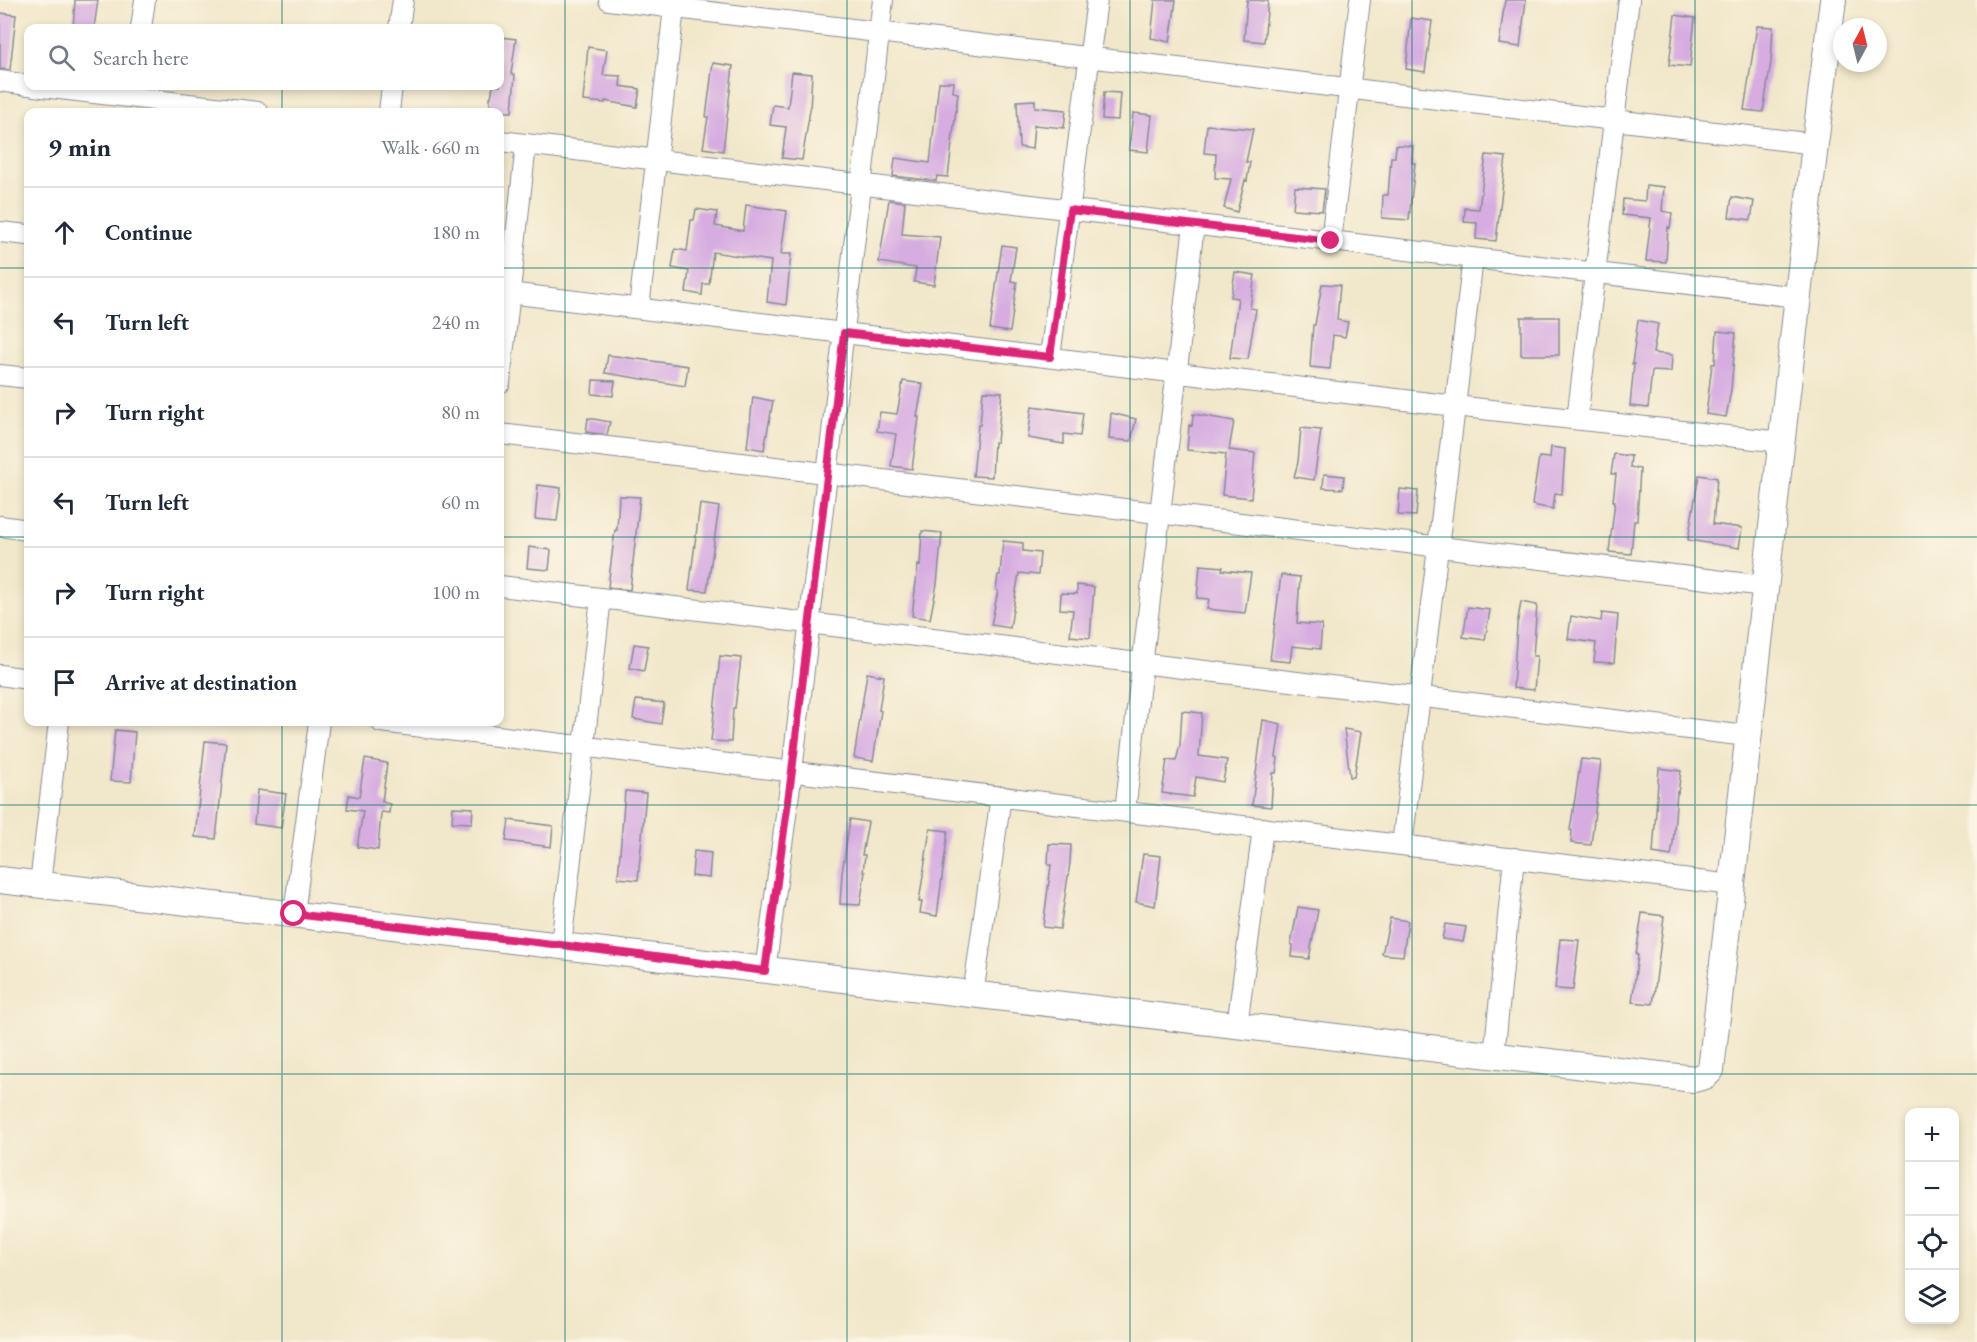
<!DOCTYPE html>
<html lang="en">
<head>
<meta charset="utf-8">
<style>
  body { margin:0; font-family:"EB Garamond",serif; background:#f6f6f7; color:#1f2937 }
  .controls { position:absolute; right:18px; bottom:18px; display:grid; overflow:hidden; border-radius:12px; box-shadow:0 3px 9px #0003 }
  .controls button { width:54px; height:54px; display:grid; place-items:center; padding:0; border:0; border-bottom:2px solid #e0e1e3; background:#fff; color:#1f2937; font:30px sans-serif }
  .compass { position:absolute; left:1833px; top:18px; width:54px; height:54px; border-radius:50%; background:#fff; box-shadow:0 3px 9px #0003; rotate:7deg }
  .stop { position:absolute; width:18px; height:18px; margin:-14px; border:4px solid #db2777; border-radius:50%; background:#fff }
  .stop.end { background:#db2777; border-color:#fff; box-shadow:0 2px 6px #0008 }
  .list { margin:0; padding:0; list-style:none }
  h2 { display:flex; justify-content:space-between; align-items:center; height:78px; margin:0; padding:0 24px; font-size:26px }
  h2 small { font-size:20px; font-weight:400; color:#747a83 }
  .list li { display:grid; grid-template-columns:39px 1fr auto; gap:18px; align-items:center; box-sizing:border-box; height:90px; padding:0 24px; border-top:2px solid #e0e1e3 }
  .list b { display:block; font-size:22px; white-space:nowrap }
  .list em { font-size:20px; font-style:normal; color:#747a83 }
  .icon { flex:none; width:33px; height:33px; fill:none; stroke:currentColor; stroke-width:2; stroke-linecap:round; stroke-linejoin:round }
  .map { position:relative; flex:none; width:1977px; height:1342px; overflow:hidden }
  .search { position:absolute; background:#fff; box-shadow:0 3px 9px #0003; left:24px; top:24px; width:480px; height:66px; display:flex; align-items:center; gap:15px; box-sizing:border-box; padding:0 21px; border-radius:12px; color:#747a83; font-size:22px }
  .panel { position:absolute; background:#fff; box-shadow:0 3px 9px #0003; left:24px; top:108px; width:480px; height:618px; border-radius:12px }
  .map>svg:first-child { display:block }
  .building { fill:#d6ace1 }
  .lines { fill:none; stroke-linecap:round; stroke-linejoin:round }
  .minor-casing { stroke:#868b94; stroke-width:22 }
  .tertiary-casing { stroke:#868b94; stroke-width:28 }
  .minor { stroke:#fff; stroke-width:20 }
  .tertiary { stroke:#fff; stroke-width:26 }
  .route { stroke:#db2777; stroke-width:8 }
  .grid { fill:none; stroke:#0f766e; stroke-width:1.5; stroke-opacity:0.55 }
</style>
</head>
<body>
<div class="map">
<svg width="1977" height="1342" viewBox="0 0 1977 1342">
  <rect width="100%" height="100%" fill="#fcf5e5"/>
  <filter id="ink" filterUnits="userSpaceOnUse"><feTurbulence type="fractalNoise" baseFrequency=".0167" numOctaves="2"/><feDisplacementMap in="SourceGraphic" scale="12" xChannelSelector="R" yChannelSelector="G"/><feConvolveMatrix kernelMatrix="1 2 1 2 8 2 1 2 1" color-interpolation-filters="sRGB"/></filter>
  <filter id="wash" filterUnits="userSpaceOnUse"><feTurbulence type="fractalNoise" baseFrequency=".008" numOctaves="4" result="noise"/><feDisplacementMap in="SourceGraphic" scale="24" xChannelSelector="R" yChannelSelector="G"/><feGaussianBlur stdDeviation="1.35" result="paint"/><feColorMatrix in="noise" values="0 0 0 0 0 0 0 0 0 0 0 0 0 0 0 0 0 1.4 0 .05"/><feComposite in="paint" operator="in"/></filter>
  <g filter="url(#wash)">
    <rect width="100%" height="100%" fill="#f1e7ca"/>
    <g id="blocks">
      <path class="building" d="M75,0h23l-4,28h-21z
        M1155,0h21l-6,42 -19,-4z
        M1247,0l21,1 -4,41 -20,-2z
        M1505,0h21l-6,47 -21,-3z
        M0,13l16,2 -6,55 -10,-1z
        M1675,15l20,3 -5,49 -21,-2z
        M1411,18l21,3 -7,51 -19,-3z
        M1757,26l16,1 -2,35 -8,50 -19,-2z
        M500,37l16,2 -5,35 4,1 -3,37h-22v-15h1l2,-11h7z
        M588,47l19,3 -4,25 18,1 -1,10 20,3 -3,18 -32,-6v2l-22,-2z
        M713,63l20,3 -10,85 -20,-3 5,-31h-2z
        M792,72l20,2 -2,36 -8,50 -20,-2 4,-31 -16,-2 3,-20 15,2z
        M939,82h15l-1,10 5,1 -10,84 -11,-1 -1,5 -43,-5 2,-18 35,5z
        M1104,92l16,1 -2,27 -16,-1z
        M1035,100v7l31,3 -2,18 -30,-3 -2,24 -13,-2 -2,-46z
        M1133,113l19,2 -4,37 -19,-2z
        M1207,125l46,4 -7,33h4l-3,19 -2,-1 -8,32 -13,-4 7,-29 -16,-1 1,-24 -12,-1z
        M1396,145l17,1 -1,17h3l-6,57 -27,-2 1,-23h5l3,-38h4z
        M1486,155l20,2 -10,84 -20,-2 1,-16 -13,-1 1,-14 14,1z
        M1646,185l18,2 -2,24 10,2 -2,15 -2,-1 -2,35 -20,-1 5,-43 -29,-3 1,-16 22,2z
        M1295,187l30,2 -3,22 -29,-2z
        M1732,197l22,4 -3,19 -22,-3z
        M889,200l16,2 -3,32 38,3 -6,48 -20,-3 2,-14 -37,-6z
        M746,205l41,6 -6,43h10l-5,51 -19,-3 4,-41 -58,-9 -4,32h-6l-1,11 -16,-3 3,-21 -17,-3 3,-19 12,2 4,-31h3l2,-11 21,3 -2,14 28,5z
        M1002,245l14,2 -5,34 6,1 -7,50 -20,-3z
        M1235,272l20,3 -5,33 6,1 -8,50 -18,-1 8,-60 -7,-1z
        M1322,284l18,1 -3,35 11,2 -3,15 -12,-2 -3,34 -20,-2 3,-42h2z
        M1521,317h38v38h-38z
        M1638,320l20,4 -5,29 19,2 -1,17 -19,-1 -4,37 -18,-2 4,-42h-2z
        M1717,331l19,2 -5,57 -5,27 -20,-3 6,-50h3z
        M608,355l80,11 -3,20 -80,-13z
        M593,380l22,1 -2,15 -21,-2z
        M903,381l20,3 -6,33h2l-7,52 -21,-3 5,-32 -19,-3 3,-19 17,2z
        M983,391l19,1 -5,50h-3l-2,35 -19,-1 5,-51h2z
        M753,397l20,4 -9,49 -17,-3z
        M1032,406l51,7 -3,23 -16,-2v10l-36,-6z
        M1111,413l25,6 -5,22 -22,-2z
        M1193,414l41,7 -5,29 26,3 -4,45 -29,-3 4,-41 -39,-4 2,-25 3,1z
        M588,418l22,4 -3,13 -21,-3z
        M1301,428l20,2 -7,50 -20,-3 4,-15z
        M1551,447l14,2 -3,45 -7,-1 -2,16 -21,-4 7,-48 11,1z
        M1614,454l17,2 -1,11 10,2 -3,52h-3l-3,33 -22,-2 6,-51h-2l3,-27h-5z
        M1324,474l20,2 -1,13 -20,-1z
        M1699,475l18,3 -4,46 29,4 -3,20 -51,-8z
        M538,485l23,3 -4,33 -22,-2z
        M1400,489l18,2 -2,25 -18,-1z
        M619,496l21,1 -10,93 -22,-3 7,-57h2z
        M700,504l19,3 -12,84 -18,-1z
        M922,531l20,2 -5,51 -7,35 -18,-3 6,-51 2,1z
        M1003,541l20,2v8l17,2 -2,22 -19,-2 -9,55 -19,-3 7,-34 -2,-1 2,-15h2z
        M529,547l22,3 -2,20 -22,-2z
        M1200,565l23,2 -1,3 29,3 -6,40 -38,-4 2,-10 -12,-1z
        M1281,575l19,2 -3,46 25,2 -2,24 -28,-3 -2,16 -20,-2z
        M1077,585l17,2 -4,51 -20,-2 3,-26 -13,-1 1,-16 16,1z
        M1521,602l16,3 -4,51h4l-3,34 -21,-2 4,-63z
        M1468,607l22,3 -5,30 -22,-3z
        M1602,613l16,2 -4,48 -20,-1 2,-19 -28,-4 3,-23 30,5z
        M634,644l14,2 -4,25 -14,-3z
        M720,656l21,2 -6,50h-2l-2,34 -20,-1z
        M867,673l17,3 -5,34 2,1 -8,50 -19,-3z
        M636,700l28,3 -3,21 -28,-5z
        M1182,711l20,2 -3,43 28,4 -4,22 -27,-5 -3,20 -31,-4 5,-33 9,1 4,-16z
        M1263,720l18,4 -5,33 2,1 -2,15h-3l-2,34 -19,-2z
        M1344,729l17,3 -7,45h-4z
        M115,730l20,2 -4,50 -21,-1z
        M205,741l21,2 -10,96 -21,-2z
        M365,759l22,4 -5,39 8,2 -1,9 -8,-1 -3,38 -21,-3 6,-36 -16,-2 2,-14 10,2z
        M1581,759l20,2 -10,84 -20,-2 1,-12 -2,-1z
        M1659,768l22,3 -3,22 -1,-1 -4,52 -2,12 -18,-3z
        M257,790l29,4 -5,34 -27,-4z
        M625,791l21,2 -8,87 -20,-2z
        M453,807l20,1 -1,15 -20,-1z
        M850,819l18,3 -6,33h3l-2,17h2l-5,33 -20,-1 2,-31z
        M509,820l44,6 -2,21 -45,-6z
        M930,829l18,2 -11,85 -17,-3 2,-11h-3z
        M1049,844l22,1 -1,18 -10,66 -17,-2 8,-62h-3z
        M694,851l17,2 -2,25 -17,-2z
        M1143,854l18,2 -6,50 -19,-4z
        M1298,907l20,3 -9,49 -17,-2 1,-12 -2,-1z
        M1642,913l22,3 -11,88 -21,-2 6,-47h-2z
        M1390,918l18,3 -5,35 -21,-2z
        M1445,924l21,3 -3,15 -21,-3z
        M1560,939l19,1 -6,50 -18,-1z"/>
    </g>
  </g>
  <g filter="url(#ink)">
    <use href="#blocks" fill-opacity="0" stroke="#868b94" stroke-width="1.5"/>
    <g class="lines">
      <defs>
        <path id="minor" d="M609,0l1206,144
          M141,28l4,-28
          M399,28l4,-28
          M0,81l28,4
          M34,86l224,26
          M389,112l3,-26
          M500,141l1297,156
          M0,232l28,3
          M1331,241l29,-241
          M500,292l955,114 327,36
          M639,308l35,-300
          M1050,357l47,-357
          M0,375l28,3
          M500,383l26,-239
          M1577,419l52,-419
          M500,434l1265,152
          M0,526l28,4
          M500,586l1247,150
          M0,675l28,4
          M381,722l1351,163
          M1125,811l69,-586
          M1402,845l71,-587
          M40,884l19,-162
          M294,914l25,-192
          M561,945l40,-347
          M765,971l27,-200 91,-771
          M973,995l28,-199
          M1237,1026l26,-198
          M1494,1056l20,-198"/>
        <path id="tertiary" d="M0,880l1694,199 11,-3 6,-6 104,-926 18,-144"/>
      </defs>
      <use href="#minor" class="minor-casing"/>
      <use href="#tertiary" class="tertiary-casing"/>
      <use href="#minor" class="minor"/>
      <use href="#tertiary" class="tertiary"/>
    </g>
  </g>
  <g class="lines" filter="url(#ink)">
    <path class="route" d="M294,914l267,31 204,26 27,-200 52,-438 206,24 20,-147 261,31"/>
  </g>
  <path class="grid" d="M282,0v28M565,0v1342M847,0v1342M1130,0v1342M1412,0v1342M1695,0v1342M282,86v26M0,268h28M500,268h1477M0,537h28M500,537h1477M282,722v620M0,805h1977M0,1074h1977"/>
</svg>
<div class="controls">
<button>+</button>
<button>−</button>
<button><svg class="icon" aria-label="locate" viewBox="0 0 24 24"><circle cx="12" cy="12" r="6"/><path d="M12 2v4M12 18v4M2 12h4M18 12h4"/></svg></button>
<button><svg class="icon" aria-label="layers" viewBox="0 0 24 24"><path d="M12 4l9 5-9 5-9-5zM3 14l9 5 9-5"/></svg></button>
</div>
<svg class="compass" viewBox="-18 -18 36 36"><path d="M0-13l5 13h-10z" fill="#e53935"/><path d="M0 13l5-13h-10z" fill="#747a83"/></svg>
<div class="stop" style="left:294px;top:914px"></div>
<div class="stop end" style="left:1331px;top:241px"></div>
<div class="search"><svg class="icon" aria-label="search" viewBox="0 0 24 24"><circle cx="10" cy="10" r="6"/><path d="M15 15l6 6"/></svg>Search here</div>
<section class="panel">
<h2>9 min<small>Walk · 660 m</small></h2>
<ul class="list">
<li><svg class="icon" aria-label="ahead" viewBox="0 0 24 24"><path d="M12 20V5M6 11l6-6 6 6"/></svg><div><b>Continue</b></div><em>180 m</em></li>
<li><svg class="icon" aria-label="left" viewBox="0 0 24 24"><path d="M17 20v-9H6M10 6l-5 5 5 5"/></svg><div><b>Turn left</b></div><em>240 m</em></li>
<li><svg class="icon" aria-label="right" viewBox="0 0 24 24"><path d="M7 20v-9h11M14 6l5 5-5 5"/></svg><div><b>Turn right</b></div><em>80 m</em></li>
<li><svg class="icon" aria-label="left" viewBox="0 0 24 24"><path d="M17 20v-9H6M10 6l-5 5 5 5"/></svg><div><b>Turn left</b></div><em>60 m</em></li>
<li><svg class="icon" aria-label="right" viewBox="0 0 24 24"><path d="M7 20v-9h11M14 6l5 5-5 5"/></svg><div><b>Turn right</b></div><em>100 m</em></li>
<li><svg class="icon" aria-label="arrive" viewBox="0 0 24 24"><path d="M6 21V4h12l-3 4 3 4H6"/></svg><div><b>Arrive at destination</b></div></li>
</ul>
</section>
</div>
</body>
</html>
